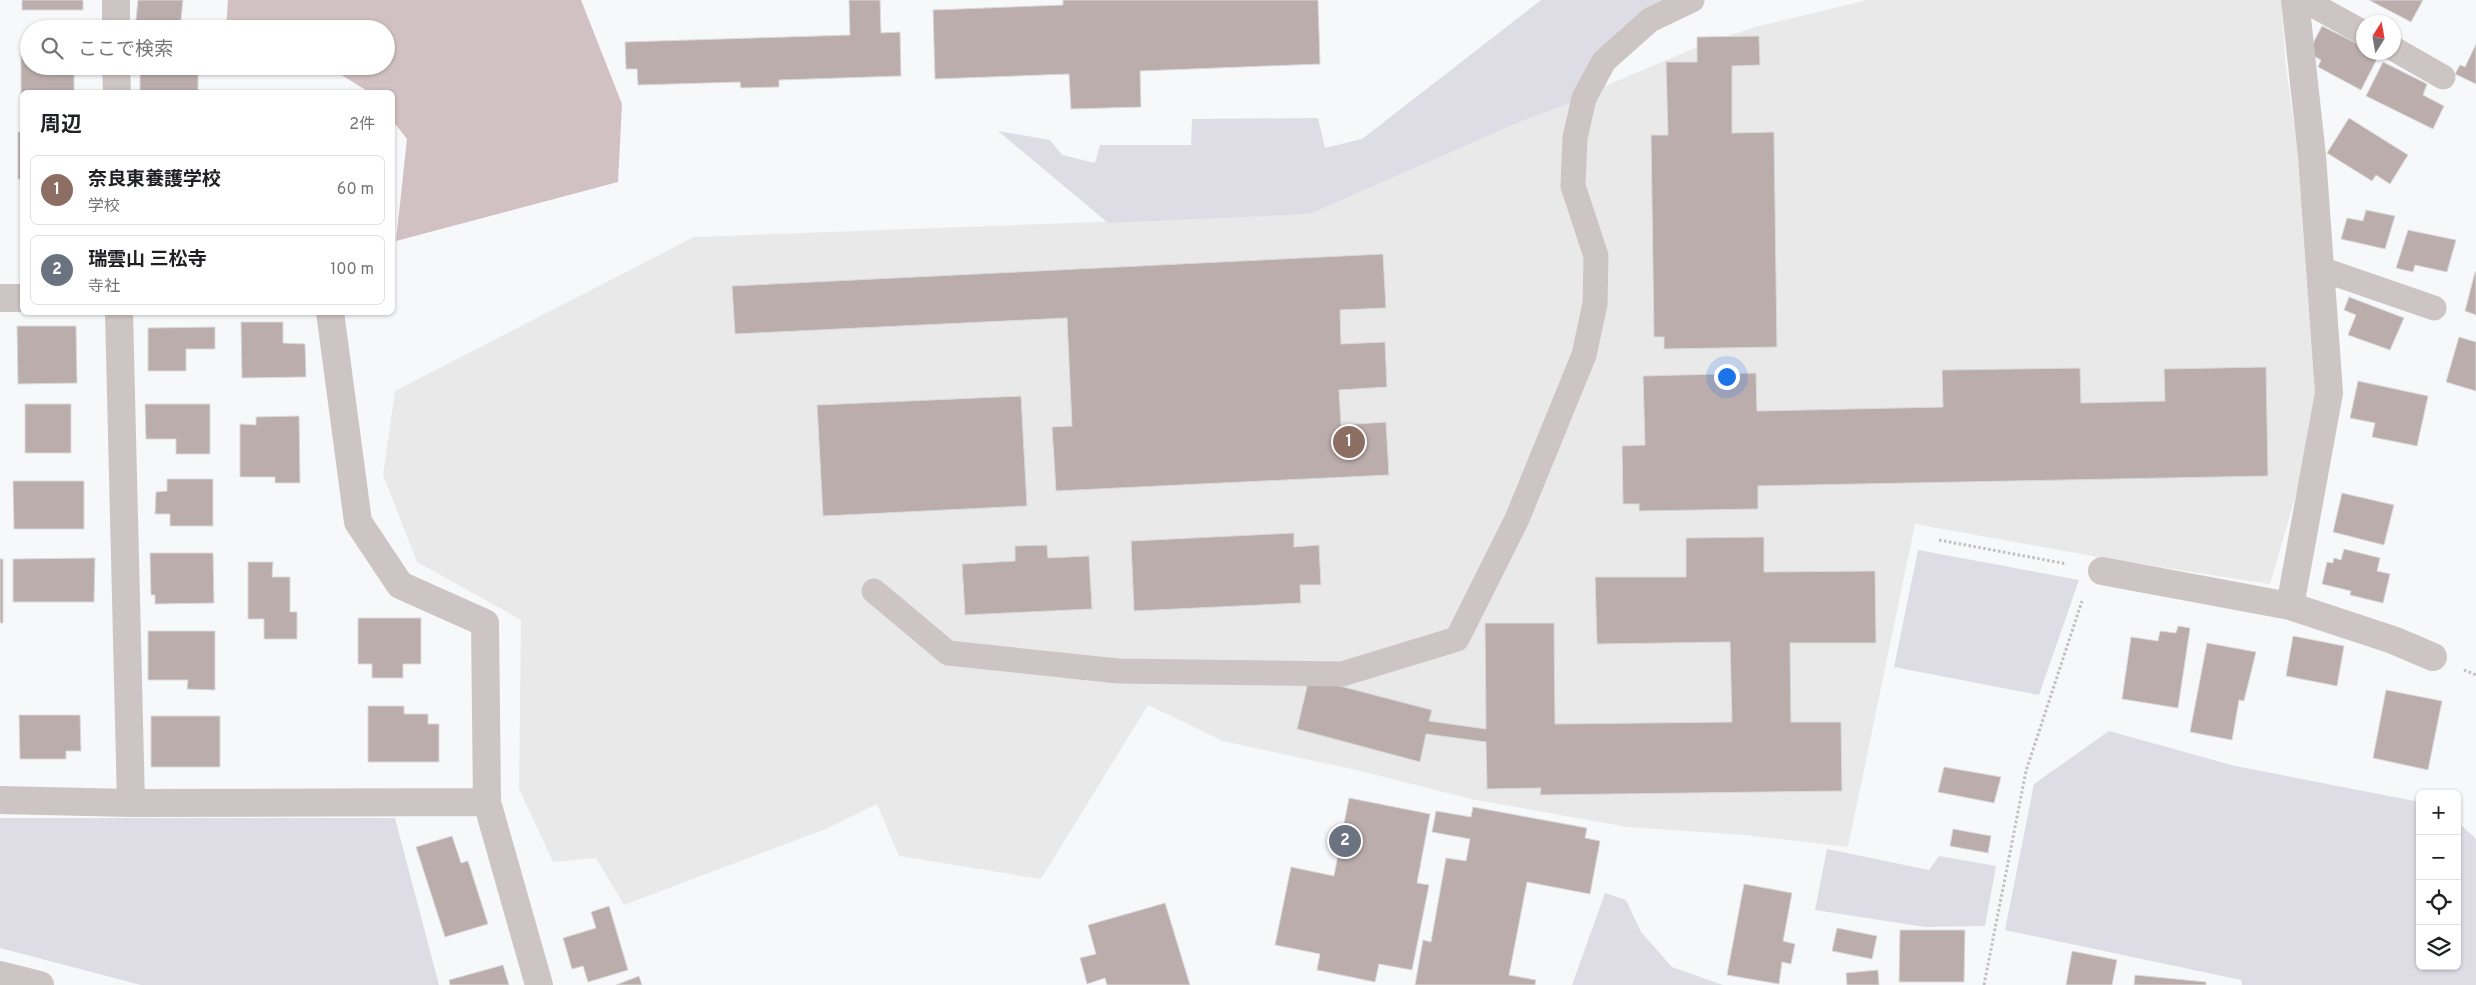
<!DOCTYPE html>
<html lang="ja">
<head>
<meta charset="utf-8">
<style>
  body { margin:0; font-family:Overpass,"Noto Sans JP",sans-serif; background:#f2f2f2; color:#202124 }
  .controls { position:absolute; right:15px; bottom:15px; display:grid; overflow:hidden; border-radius:8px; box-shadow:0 1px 4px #0004 }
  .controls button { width:45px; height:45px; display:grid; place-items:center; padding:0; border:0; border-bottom:1px solid #e0e0e0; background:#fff; color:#202124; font:25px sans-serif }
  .compass { position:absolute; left:2356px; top:15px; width:45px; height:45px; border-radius:50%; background:#fff; box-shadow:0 1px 4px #0004; rotate:11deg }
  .you { position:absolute; left:1726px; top:376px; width:18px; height:18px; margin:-12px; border:4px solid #fff; border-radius:50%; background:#1a73e8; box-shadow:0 0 0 8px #1a73e833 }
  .badge { display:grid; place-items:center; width:32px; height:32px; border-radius:50%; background:#207e71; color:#fff; font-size:16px; font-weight:700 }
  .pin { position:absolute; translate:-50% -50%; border:2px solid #fff; box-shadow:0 1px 5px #0006 }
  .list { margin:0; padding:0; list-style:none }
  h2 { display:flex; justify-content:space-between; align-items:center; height:65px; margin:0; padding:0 20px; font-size:21px }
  h2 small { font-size:16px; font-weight:400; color:#757577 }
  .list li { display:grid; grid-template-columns:32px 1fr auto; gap:15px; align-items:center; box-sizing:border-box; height:70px; margin:0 10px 10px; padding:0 10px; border:1px solid #e0e0e0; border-radius:8px }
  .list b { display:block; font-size:19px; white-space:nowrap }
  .list p { margin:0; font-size:16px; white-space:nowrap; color:#757577 }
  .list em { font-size:16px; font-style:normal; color:#757577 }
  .icon { flex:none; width:28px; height:28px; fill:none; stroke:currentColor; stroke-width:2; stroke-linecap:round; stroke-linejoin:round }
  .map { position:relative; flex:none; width:2476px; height:985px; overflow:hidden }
  .search { position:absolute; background:#fff; box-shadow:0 1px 4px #0004; left:20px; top:20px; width:375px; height:55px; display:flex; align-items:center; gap:12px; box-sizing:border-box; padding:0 18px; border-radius:28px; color:#757577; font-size:19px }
  .panel { position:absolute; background:#fff; box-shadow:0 1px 4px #0004; left:20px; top:90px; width:375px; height:225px; border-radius:8px }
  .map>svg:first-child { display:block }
  .built { fill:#eae9ea }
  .green { fill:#dedde6 }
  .water { fill:#d1c1c3 }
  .building { fill:#bcadad; stroke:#d9dadb }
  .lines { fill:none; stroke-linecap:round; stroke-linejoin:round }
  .path { stroke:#c4bfbe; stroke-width:3; stroke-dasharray:2.5 2.5; stroke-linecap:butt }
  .lane { stroke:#cdc5c4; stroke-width:25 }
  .street { stroke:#cdc5c4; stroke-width:28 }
</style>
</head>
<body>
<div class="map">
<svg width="2476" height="985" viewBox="0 0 2476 985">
  <rect width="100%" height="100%" fill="#f7f8f9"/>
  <path class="built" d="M1867,0h414l5,67 20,143 10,201 -14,63 -32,110 -161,-25 -194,-35 -67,323 -103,-12 -118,-8 -156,-28 -106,-27 -142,-31 -75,-36 -107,174 -142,-23 -22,-52 -49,24 -204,77 -28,-47 -43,4 -34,-73 2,-169 -104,-58 -34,-87 12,-84 299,-154 616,-23 212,-93 187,-79 46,-15z"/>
  <path class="green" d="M1541,0h151l-42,20 -66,78 -62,23 -212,93 -202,9 -110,-92 52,9 12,15 33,8 5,-18h91l1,-26 126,-1 7,30 37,-9z
    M1918,550l161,30 -40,115 -145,-28z
    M2109,731l126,35 185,36v164h37v-145l19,18v146h-234l-1,-5 -236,-50 29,-146z
    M0,818h395l44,167h-298l-141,-37z
    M1827,849l102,21 10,-14 57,10 -11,60 -60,1 -110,-17z
    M1605,893l21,7 15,32 31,35 51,18h-151z"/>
  <path class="water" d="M228,0h353l41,104 -4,78 -222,59 11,-102 -14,-18 -1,-29h-23l-42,-26h59v-37h-154l-6,-2z"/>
  <path class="building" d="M22,0h61v10h-61z
    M138,0h45l-3,29h-45z
    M849,0h31l1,33 19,-1 1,44 -122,4v7l-38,1 -1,-6 -102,3 -1,-16h-11l-1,-27 225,-7z
    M1063,0h255l2,64 -180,7 1,36 -70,2 -2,-35 -134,5 -2,-69 130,-5z
    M2369,0h54l-12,22z
    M2322,26l42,21v5h10l5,3 -18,35 -43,-23 3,-7 -13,-7z
    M1759,36l1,29 -28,1v67l42,-1 3,215 -113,2v-12h-10l-3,-202h17l-2,-73h31v-25z
    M2476,44v40l-21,-10 5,-9 5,2z
    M21,46h8v20h54l1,5h-10v21l-53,2z
    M2383,62l44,22 -4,11 21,11 -11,23 -67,-33z
    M140,66h58v26h-58z
    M2349,118l59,37 -18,29 -14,-9 -4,6 -45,-28z
    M18,132h4v47h-4z
    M2366,210l29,6 -10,33 -44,-10 6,-21 16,3z
    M2408,230l48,10 -9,32 -32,-7 -2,7 -17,-4z
    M1383,254l3,54 -46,2 1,34 44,-2 2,45 -48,3 2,35 45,-3 3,53 -333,16 -4,-64 20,-1 -5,-108 -332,16 -3,-48z
    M2475,272h1v43l-11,-4z
    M2349,297l55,21 -14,32 -42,-15 8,-20 -12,-5z
    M241,322h42v21l22,1 1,33 -64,1z
    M17,326h59l1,57 -59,1z
    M215,327v22h-29v22h-38v-43z
    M2459,337l17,5v49l-30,-9z
    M2266,367l2,109 -510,10v23l-119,2v-7h-16l-1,-58 23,-1 -2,-69 113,-3 1,38 186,-4 -1,-37 138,-2 1,35 84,-2 -1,-32z
    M2358,381l70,15 -11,50 -45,-9 3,-14 -25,-5z
    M1021,396l6,110 -204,10 -6,-111z
    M25,404h46v49h-46z
    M145,404h65v50h-34v-15h-30z
    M299,416l1,67h-25v-6h-35v-53l16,1v-8z
    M167,479h46v47h-43v-12h-15l1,-22 11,-1z
    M13,481h71v48h-70z
    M2342,493l52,12 -10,40 -51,-13z
    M1294,533v14l25,-2 2,40h-21l1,18 -167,8 -3,-70z
    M1764,537v35l111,-1 1,72h-86l1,79h50l1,69 -302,4 1,-7 -54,1 -1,-47 -60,-8 -6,28 -123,-33 12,-51 123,32 -3,11 57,8 -1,-106h69l1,101 177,-2 -2,-80 -133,2 -2,-67h91v-39z
    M1047,545l1,13 41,-2 3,53 -127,6 -3,-51 53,-3v-15z
    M2344,549l36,9 -3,13 13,3 -7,29 -33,-8 1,-4 -29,-7 5,-22 6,1 1,-5 7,2z
    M150,553h63l1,50 -59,1v-9h-4z
    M95,558l-1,44h-81v-43z
    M0,559h3v64h-3z
    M248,562h25l-1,15h18v35h7v27h-33v-20h-16z
    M358,618h63v46h-18v14h-31v-14h-14z
    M2178,626l12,2 -12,80 -56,-9 9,-62 27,4 2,-10 16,2z
    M148,631h67v59l-28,-1 1,-9h-40z
    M2293,636l51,10 -7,40 -51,-10z
    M2207,643l49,9 -12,49 -5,-1 -7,40 -42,-8z
    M2386,690l56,11 -14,69 -55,-12z
    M368,706h36v8h24v10h11v38h-71z
    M19,715h61l1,36h-15v8h-46z
    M151,716h69v51h-69z
    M1944,767l57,10 -7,26 -56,-11z
    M1349,798l81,16 -13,69 12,2 -17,85 -33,-6 -4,18 -58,-12 3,-16 -45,-9 16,-78 43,9z
    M1473,807l114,21 -2,10 15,3 -10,53 -63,-12 -18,93 27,5 -1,5h-120l8,-45 8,2 15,-84 20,3 4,-22 -38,-7 4,-21 35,6z
    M1953,829l38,7 -3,17 -38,-7z
    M452,836l9,27 7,-2 20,63 -43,13 -29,-90z
    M1744,884l48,9 -9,48 12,3 -4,20 -9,-2 -3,22 -52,-9z
    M1165,903l25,82h-83l-2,-7 -18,6 -7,-26 16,-4 -8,-29z
    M609,906l19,64 -40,12 -5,-16 -11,3 -9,-31 33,-10 -5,-16z
    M1837,928l40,8 -5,23 -40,-8z
    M1900,930h65l-1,52h-65z
    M2072,951l45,9 -5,25h-46z
    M503,965l6,20h-59l-1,-5z
    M1878,970l1,15h-32l-1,-12z
    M2135,975l71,7v3h-72z
    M639,976l3,9h-26z"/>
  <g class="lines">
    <path class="path" d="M1939,540l128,24
      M2464,670l12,5
      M1984,985l42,-214 56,-170"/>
    <path class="lane" d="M2304,0l60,33
      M2394,49l49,28
      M2321,269l113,39
      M874,591l74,62 170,18 224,3 115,-35 60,-120 67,-164 11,-51 1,-48 -23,-70 2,-48 9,-40 20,-37 46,-41 42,-20"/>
    <path class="street" d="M116,0v29
      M116,66l1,26
      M0,298h22
      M119,312l12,491
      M330,312l28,210 42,63 85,38 2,179 52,183
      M2102,571l188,35 103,34 40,17
      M2290,606l39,-213 -17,-237 -17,-156
      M0,800l131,3 356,-1
      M0,975l40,10"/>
  </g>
</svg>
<div class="controls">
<button>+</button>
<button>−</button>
<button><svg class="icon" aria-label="locate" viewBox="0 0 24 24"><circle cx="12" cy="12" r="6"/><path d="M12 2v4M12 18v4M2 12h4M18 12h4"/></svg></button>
<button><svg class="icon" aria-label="layers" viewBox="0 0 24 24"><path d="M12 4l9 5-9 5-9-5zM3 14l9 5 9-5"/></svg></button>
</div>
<svg class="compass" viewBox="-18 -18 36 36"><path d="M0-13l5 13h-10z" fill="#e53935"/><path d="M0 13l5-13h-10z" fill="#757577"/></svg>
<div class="you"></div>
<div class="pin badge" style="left:1349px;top:442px;background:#8d6e63">1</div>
<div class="pin badge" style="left:1345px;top:841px;background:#6b7280">2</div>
<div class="search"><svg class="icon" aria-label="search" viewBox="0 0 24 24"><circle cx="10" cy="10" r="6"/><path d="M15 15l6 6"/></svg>ここで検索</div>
<section class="panel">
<h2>周辺<small>2件</small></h2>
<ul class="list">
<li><span class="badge" style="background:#8d6e63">1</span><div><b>奈良東養護学校</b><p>学校</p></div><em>60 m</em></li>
<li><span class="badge" style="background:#6b7280">2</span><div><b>瑞雲山 三松寺</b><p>寺社</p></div><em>100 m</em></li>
</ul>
</section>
</div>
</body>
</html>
